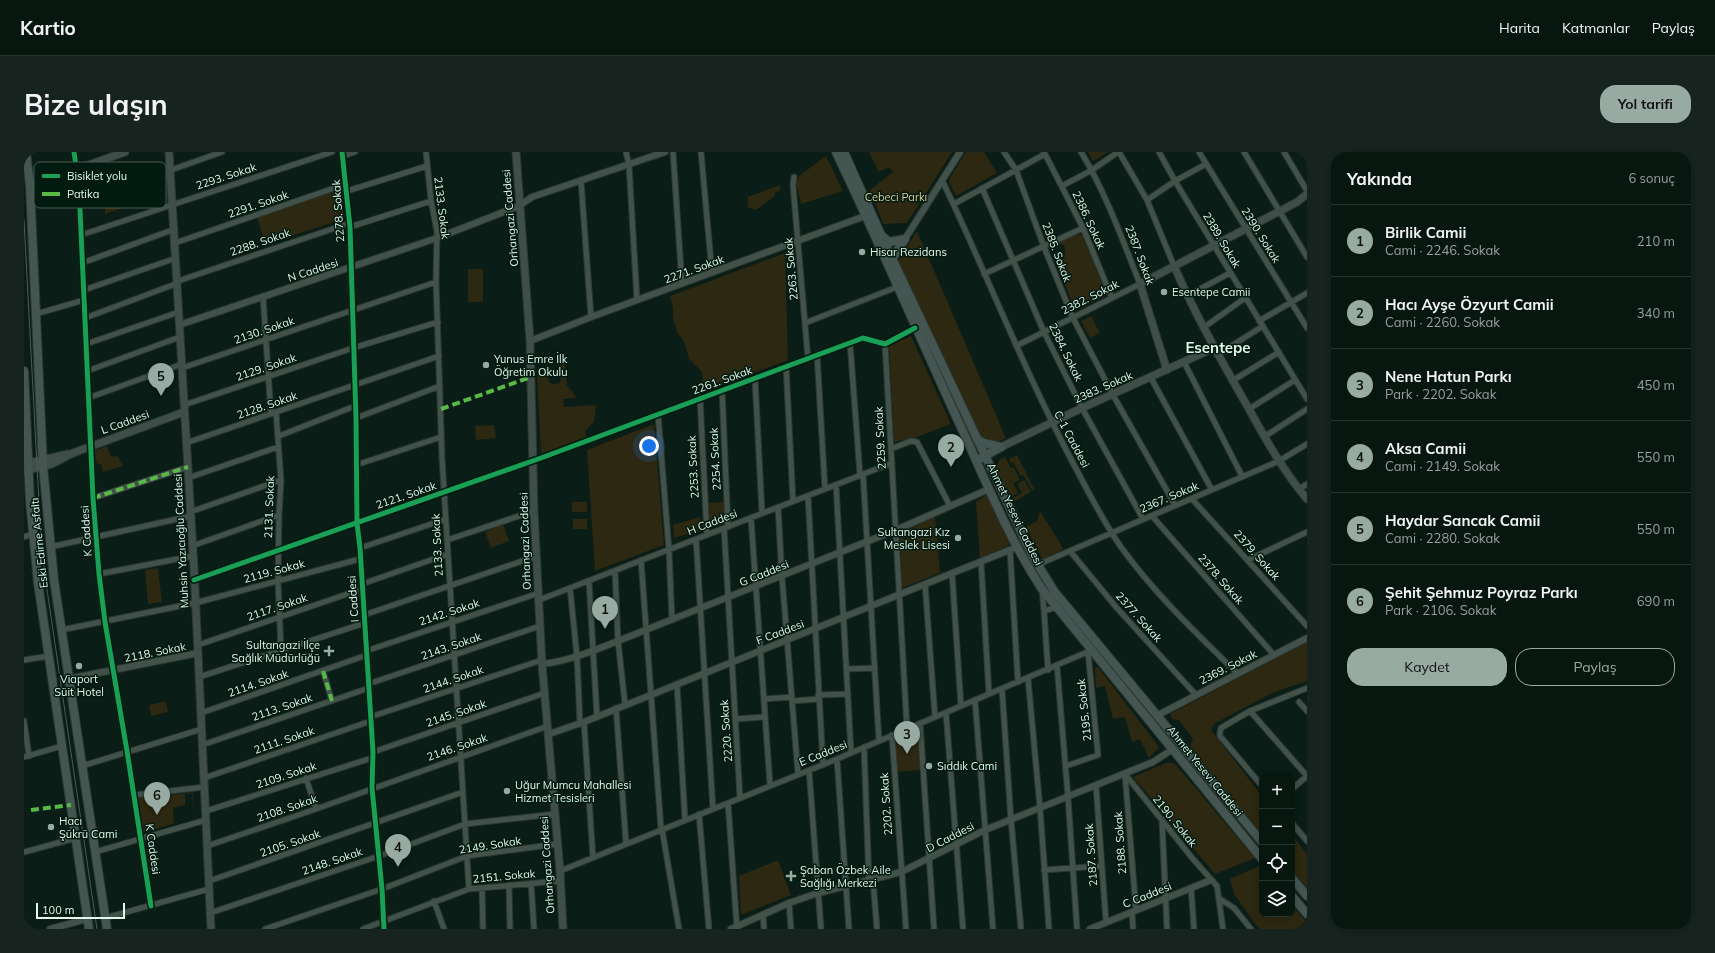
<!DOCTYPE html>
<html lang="tr">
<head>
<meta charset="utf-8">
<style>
  body { margin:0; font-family:Mulish,sans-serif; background:#16231e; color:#f1f3f6 }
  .controls { position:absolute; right:12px; bottom:12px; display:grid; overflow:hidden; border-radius:8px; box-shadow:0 2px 10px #0003 }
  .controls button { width:36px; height:36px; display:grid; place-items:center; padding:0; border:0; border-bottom:1px solid #293530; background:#081610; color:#f1f3f6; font:20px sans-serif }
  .scale { position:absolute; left:12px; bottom:10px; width:89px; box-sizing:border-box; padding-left:4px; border:2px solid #e4f7ed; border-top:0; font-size:11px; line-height:14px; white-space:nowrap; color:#e4f7ed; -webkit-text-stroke:3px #021b10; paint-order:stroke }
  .you { position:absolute; left:625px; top:294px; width:14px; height:14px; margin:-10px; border:3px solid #fff; border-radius:50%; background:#1a73e8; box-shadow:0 0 0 6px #1a73e833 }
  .badge { display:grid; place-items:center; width:26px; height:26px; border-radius:50%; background:#98aba2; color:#111; font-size:13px; font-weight:700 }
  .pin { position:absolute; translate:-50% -33px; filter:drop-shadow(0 1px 2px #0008) }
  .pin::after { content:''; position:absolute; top:21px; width:14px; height:12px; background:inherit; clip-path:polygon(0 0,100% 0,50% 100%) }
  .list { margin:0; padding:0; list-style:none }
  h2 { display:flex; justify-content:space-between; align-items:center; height:52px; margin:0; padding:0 16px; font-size:17px }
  h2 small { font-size:13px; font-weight:400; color:#989f9f }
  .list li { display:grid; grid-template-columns:26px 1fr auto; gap:12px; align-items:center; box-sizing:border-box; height:72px; padding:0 16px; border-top:1px solid #293530 }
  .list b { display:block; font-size:15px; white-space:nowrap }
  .list p { margin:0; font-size:13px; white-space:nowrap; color:#989f9f }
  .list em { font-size:13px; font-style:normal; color:#989f9f }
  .actions { display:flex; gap:8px; padding:12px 16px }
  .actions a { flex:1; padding:9px 0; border:1px solid #98aba2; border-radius:16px; text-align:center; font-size:14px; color:#98aba2 }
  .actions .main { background:#98aba2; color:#111 }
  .icon { flex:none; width:22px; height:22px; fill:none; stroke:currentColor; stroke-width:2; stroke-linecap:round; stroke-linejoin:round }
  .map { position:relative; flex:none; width:1283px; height:777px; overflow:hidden; border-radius:16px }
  header { display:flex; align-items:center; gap:24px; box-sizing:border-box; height:56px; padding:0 20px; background:#081610; border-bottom:1px solid #293530 }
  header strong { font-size:19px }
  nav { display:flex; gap:22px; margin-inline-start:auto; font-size:14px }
  .intro { display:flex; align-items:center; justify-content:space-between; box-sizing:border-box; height:96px; padding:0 24px }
  h1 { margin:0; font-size:28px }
  .button { padding:10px 18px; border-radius:16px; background:#98aba2; color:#111; font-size:14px; font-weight:700 }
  main { display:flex; gap:24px; padding:0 24px }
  aside { flex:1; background:#081610; border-radius:16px; box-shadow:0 2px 10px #0003 }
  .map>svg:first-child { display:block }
  .green { fill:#2c2811; fill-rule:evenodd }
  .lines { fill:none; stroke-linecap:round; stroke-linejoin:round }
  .minor-casing { stroke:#2a3731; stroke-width:7 }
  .tertiary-casing { stroke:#2a3731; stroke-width:8 }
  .secondary-casing { stroke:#2a3731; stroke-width:9 }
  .primary-casing { stroke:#2a3731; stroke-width:10 }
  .minor { stroke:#42514a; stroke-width:5 }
  .tertiary { stroke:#42514a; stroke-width:6 }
  .secondary { stroke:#404e4a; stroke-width:7 }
  .primary { stroke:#455652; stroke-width:8 }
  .tram { stroke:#4f5b56; stroke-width:1 }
  .quiet { stroke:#58b947; stroke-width:4; stroke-dasharray:8 4; stroke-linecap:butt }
  .cycleway-casing { stroke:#021b10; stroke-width:8 }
  .cycleway { stroke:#1a9f57; stroke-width:5 }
  .poi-dot { fill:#98aba2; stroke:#021b10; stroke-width:1.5 }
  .labels { text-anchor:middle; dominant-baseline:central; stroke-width:3; stroke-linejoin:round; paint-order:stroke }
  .street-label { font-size:11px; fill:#e4f7ed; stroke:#021b10 }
  .park-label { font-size:11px; fill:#ddce97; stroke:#021b10 }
  .poi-label { font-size:11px; fill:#e4f7ed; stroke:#021b10; text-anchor:start }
  .district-label { font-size:15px; font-weight:bold; fill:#e4f7ed; stroke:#021b10 }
  .key { fill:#021b10; stroke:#465d52; stroke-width:1 }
  .key-label { font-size:11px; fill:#e4f7ed }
</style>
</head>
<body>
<header>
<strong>Kartio</strong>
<nav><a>Harita</a><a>Katmanlar</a><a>Paylaş</a></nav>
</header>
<div class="intro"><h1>Bize ulaşın</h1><a class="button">Yol tarifi</a></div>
<main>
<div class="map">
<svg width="1283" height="777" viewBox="0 0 1283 777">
  <rect width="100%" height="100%" fill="#0a1d16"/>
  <path class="green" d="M845,0h83l-45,71 -24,1 -13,-34 23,-18 -4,-5 -10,5z
    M942,0h18l13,21 -41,23 -7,-14 1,-4z
    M1064,0h21l-16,9z
    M802,4l17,35 -42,13 -5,-21 3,-7z
    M102,27l2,27 -23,8 -1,-19 13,-4 -1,-9z
    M756,33v6l-5,1v4l-19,14 -8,-3v-10z
    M317,37l3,30 -79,25 -8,-27z
    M893,79l89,207 -8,4 -18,-5 -82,-176z
    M1055,82l3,1 25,60 -32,15 -20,-50 7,-1 3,-3v-9l-3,-3h-8z
    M761,101l3,107 -80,30 -5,-5 -1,-13 -13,-13 -5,-18 -6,-7 -5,-15v-11l-3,-12z
    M444,117h15v33h-15z
    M1067,164l9,17 -10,5 -9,-17z
    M887,184l40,88 -34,13 -23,5 -5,-96z
    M536,207l5,1 2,26 5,5 4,7 -13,1 1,8 32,-2 -2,17 -9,9 1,6 -45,17 -4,-79h11l1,7 4,2 7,-1 1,-11 -4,-12z
    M630,272l10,121 -69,26 -8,-121z
    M470,273l2,13 -20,2 -1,-14z
    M83,294l4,11 7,-1 5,10 -20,6 -2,-8h-4l-3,-13z
    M993,303l17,34 -2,2 -8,-15 -4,-1 -7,-13 -2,1 -2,-4z
    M981,305l6,11h3l6,12 -7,3 5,10 -7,4 -15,-28 3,-9z
    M1000,328l7,12 -16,9 -2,-3 9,-5 -5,-9z
    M963,342l25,50 -32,14 -4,-56z
    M548,350h15v10h-15z
    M700,350v22l-14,2 -1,-23z
    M1016,359l23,37 -1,2 -20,9 -16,-32 11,-6z
    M676,365l2,13 -28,8 -1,-13z
    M911,365l5,56 -38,15 -2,-55z
    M549,367h14v10h-14z
    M479,372l6,17 -18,7 -6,-16z
    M134,416l4,34 -14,2 -3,-34z
    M1283,490v39l-37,13 -56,30 -3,6 51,66v38l-72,-87 3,-8 -14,-19 -7,-1 -2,-5z
    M1074,515l61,80 -10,11 -9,-19 -8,3 -7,-25 -12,2 -8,-33 -9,2 -1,-20z
    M142,549l2,11 -17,4 -2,-11z
    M893,575l3,43 -23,2 -3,-35z
    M1142,611h7l3,2 79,93 -40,16 -82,-97z
    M169,641l1,24 -51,16 -6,-36zM161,642h7l2,23 -20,6 -1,-15 12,-3z
    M1268,683l15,19v34l-15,-18z
    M754,708l13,35 -50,20 -2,-39z
    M1235,714l3,3v45h30v-9l15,18v6h-48l-25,-35 -4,-15z"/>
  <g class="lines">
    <defs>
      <path id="minor" d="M318,0l8,75 1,41
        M402,0l5,49 6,30 -1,51 6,176 27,431
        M602,0l3,13 8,135
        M649,0l9,132
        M677,0l11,121
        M980,0l12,18 28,77 29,71 40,77 62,110
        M1020,0l39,76 29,70
        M1095,0l28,48 27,66
        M1135,0l16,29 132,218
        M1175,0l108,176
        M1220,0l63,105
        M1260,0l23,39
        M319,4l12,-4
        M147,18l51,-18
        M770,25l-1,8 15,174
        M918,28c45,94 82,191 131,283 15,28 29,57 48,84 33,46 76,87 116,126
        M557,29l10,136
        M1038,34l30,-16 26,-18
        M958,36l62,144 38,76 61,111
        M323,39l80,-25
        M1123,48l28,-19 31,-17
        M930,52l91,-50
        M326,75l81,-26
        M57,83l251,-83
        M151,91l171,-59
        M58,111l93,-34
        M960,122l99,-46
        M154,129l172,-58
        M60,138l92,-32
        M1163,144l43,-23
        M239,145l8,117
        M12,162l48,-14
        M61,166l93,-35
        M1235,169l48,-28
        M781,171l92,-36
        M1179,176l42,-30
        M826,191l10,132
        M62,192l93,-32
        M861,192l22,385
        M992,194l124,-62c-18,-45 -34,-91 -59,-132
        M793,202l8,135
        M1193,203l46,-29
        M1160,210l58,114
        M762,214l7,135
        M158,216l254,-86
        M63,219l93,-34
        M1127,226l61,112
        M731,227l7,134
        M1208,229l47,-29
        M698,238l6,137
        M64,246l94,-34
        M676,246l7,137
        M160,253l169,-57 85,-26
        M1225,257l46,-29
        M252,260l5,68 -2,35 -1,65 3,71
        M634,262l11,136 3,70
        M332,266l84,-32
        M255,284l76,-30
        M1240,285l43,-28
        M162,291l253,-87
        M867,297l20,-8 6,1 33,64
        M332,313l85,-28
        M839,322l16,267
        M164,326l90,-31
        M812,333l15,267
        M1275,337l8,-5
        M784,344l15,269
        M69,346l95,-31
        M1168,347l115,127
        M754,355l4,70 16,197
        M166,360l91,-32
        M1128,364l122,139
        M727,366l19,267
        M700,376l16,270
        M0,385l9,-3
        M672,387l17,270
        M423,388l87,-29
        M168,394l87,-31
        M26,395l141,-31
        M336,396l86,-29
        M986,398l8,132
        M1046,399l46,56 80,88
        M617,408l20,269
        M1224,408l59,-28
        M957,410l8,132
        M1013,413l242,-104 28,-17
        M591,419l3,70 7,63
        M928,421l9,133
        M75,422l94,-18
        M170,428l347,-122 322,-120 22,6 30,-16
        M565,429l8,136
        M338,432l86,-30
        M901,432l10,133
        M546,436l7,69 3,66
        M1018,438l2,21 13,-4
        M515,448l353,-137
        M1020,459l4,59
        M340,463l173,-59
        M37,478l134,-27 165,-44
        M174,493l164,-56
        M342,499l173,-58
        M0,508l25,-4
        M1033,514l11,131 9,132
        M823,517l28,-1
        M299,519l9,30
        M175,525l166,-54
        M1004,526l12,130 9,121
        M344,532l172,-58
        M653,532l8,136
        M978,537l9,131 10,109
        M794,543l30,-1
        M740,547l28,-2
        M951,548l18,229
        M768,549l27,-2
        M1275,550l8,9
        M592,556l10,135
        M1226,559l57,65
        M177,561l166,-58
        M922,561l17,216
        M346,565l172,-57
        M711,567l30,-2
        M0,569l5,35
        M560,570l9,136
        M896,571l14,206
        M868,583l14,194
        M178,593l167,-57
        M840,595l5,134
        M349,600l172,-59
        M0,605l38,-11
        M813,607l12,170
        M58,614l120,-37
        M1042,614l32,-11 -10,-103
        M785,618l12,159
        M1101,622l68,85 24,27 6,43
        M1101,623l11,135
        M180,626l167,-57
        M282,626l10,31
        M1072,634l10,136
        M1238,634l-42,-50v-4l1,-4 29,-17 57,-23
        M1268,637l15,-13
        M110,643l71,-8
        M704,651l9,126
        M182,659l166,-53
        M675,662l10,115
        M1138,668l5,109
        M1268,671l15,18
        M638,677l17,100
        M183,694l109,-37 232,-83
        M0,700l52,-14
        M71,700l111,-32
        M1020,718l57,-4
        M536,719l277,-112 255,-109
        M849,728l4,49
        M185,729l254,-89
        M507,731l3,46
        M485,733l1,44
        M458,736l1,41
        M1167,736l3,41
        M1196,747l14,9 17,21
        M410,749l10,28
        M765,751l2,26
        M1108,760l1,17
        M186,761l169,-57 86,-32 90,-10
        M739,762l1,15
        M81,766l104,-29
        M241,777l117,-40 85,-33 91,-12
        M339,777l106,-40 91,-8"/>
      <path id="tertiary" d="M50,0l5,35 14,311 6,76 6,48 22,129 24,155
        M881,87l55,-87
        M327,116l5,150 1,105 3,25 13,204 -1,36 10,101 2,40
        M155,173l258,-87 82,-32 13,-9 133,-45
        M506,189l61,-24 274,-101
        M518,512c27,-3 51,-13 76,-23l278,-111 93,-41
        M44,527l130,-26
        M1134,563l149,-77
        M525,582l35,-12 433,-175
        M26,777l37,-10
        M707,777l58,-26 29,-10 83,-21 84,-42 168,-68 20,-13
        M1066,777l121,-49"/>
      <path id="secondary" d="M145,0l25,416 17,361
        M492,0l14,189 4,170 8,153 18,207 3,58
        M6,34l95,-34
        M1150,114c22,50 48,96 75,143 17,31 35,63 58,90
        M1143,218l-27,-86 140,-73 17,-9 10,-8
        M977,295l81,-39 132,-60
        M0,312l44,-10
        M0,319l28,-7 21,-11 111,-41"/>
      <path id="primary" d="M2,0l4,34 13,280 11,114 53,349
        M812,0c45,94 86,191 130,286 23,51 45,104 76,151l220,270
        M820,0l37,83 152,322 21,34 208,251
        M858,84l7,6 16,-3
        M866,110l15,-23
        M0,219l6,130 8,82 51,346
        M954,288l6,3 17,4
        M957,306l20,-11
        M1268,726l15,18
        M1268,744l15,18"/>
    </defs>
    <use href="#minor" class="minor-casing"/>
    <use href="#tertiary" class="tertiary-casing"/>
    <use href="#secondary" class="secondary-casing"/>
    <use href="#primary" class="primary-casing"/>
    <use href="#minor" class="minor"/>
    <use href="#tertiary" class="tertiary"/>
    <use href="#secondary" class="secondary"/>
    <use href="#primary" class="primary"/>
    <path class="tram" d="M0,68l17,321 4,35 52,353"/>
    <path class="quiet" d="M417,257l90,-32
      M69,346l95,-31
      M299,519l9,30
      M7,658l40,-5"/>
    <defs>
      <path id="cycleway" d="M50,0l5,35 14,311 6,76 6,48 22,129 24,155
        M318,0l8,75 6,191 1,105 3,25 13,204 -1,36 10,101 2,40
        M170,428l347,-122 322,-120 22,6 30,-16"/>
    </defs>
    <use href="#cycleway" class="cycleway-casing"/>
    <use href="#cycleway" class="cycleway"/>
  </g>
  <g class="poi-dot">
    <circle cx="838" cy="100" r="4"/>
    <circle cx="1140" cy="140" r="4"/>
    <circle cx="462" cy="213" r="4"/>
    <circle cx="934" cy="386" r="4"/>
    <path d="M303 493h4v4h4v4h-4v4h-4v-4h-4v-4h4z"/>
    <circle cx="55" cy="514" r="4"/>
    <circle cx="905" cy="614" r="4"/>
    <circle cx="483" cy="639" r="4"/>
    <circle cx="27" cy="675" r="4"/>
    <path d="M765 718h4v4h4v4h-4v4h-4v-4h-4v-4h4z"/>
  </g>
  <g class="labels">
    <g class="street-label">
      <text transform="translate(202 24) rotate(-18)">2293. Sokak</text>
      <text transform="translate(234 52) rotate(-19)">2291. Sokak</text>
      <text transform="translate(418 56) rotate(83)">2133. Sokak</text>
      <text transform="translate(314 59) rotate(-94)">2278. Sokak</text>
      <text transform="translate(486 66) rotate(-95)">Orhangazi Caddesi</text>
      <text transform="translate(1065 68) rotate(65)">2386. Sokak</text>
      <text transform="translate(1237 83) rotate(58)">2390. Sokak</text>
      <text transform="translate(1198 88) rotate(59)">2389. Sokak</text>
      <text transform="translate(236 90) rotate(-19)">2288. Sokak</text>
      <text transform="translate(1033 100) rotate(69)">2385. Sokak</text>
      <text transform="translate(1116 103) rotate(69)">2387. Sokak</text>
      <text transform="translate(670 117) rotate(-20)">2271. Sokak</text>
      <text transform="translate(767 117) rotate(-95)">2263. Sokak</text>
      <text transform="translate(289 118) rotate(-18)">N Caddesi</text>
      <text transform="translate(1066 145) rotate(-27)">2382. Sokak</text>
      <text transform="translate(240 178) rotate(-19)">2130. Sokak</text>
      <text transform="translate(1042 200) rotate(64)">2384. Sokak</text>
      <text transform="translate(242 215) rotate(-19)">2129. Sokak</text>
      <text transform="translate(698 228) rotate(-20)">2261. Sokak</text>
      <text transform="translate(1079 235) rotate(-24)">2383. Sokak</text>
      <text transform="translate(243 253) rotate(-19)">2128. Sokak</text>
      <text transform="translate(101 270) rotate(-20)">L Caddesi</text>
      <text transform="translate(856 286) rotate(-93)">2259. Sokak</text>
      <text transform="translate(1048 287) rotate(62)">C-1 Caddesi</text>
      <text transform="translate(691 307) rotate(-93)">2254. Sokak</text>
      <text transform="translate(669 315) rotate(-93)">2253. Sokak</text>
      <text transform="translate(382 343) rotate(-19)">2121. Sokak</text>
      <text transform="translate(1145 345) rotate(-23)">2367. Sokak</text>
      <text transform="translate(245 355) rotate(-88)">2131. Sokak</text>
      <text transform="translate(991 362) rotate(64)">Ahmet Yesevi Caddesi</text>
      <text transform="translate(688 370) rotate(-21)">H Caddesi</text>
      <text transform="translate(62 379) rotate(-94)">K Caddesi</text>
      <text transform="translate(157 389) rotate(-93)">Muhsin Yazıcıoğlu Caddesi</text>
      <text transform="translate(501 389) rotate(-92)">Orhangazi Caddesi</text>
      <text transform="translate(15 391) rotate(-96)">Eski Edirne Asfaltı</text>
      <text transform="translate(413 393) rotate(-93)">2133. Sokak</text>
      <text transform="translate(1233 403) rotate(48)">2379. Sokak</text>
      <text transform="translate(250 419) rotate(-15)">2119. Sokak</text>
      <text transform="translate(740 421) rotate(-22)">G Caddesi</text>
      <text transform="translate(1197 427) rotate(49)">2378. Sokak</text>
      <text transform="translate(329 447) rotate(-94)">I Caddesi</text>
      <text transform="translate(253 455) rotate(-19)">2117. Sokak</text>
      <text transform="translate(425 460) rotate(-18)">2142. Sokak</text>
      <text transform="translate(1115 465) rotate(48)">2377. Sokak</text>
      <text transform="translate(756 480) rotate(-21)">F Caddesi</text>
      <text transform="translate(427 494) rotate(-19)">2143. Sokak</text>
      <text transform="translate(131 500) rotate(-11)">2118. Sokak</text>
      <text transform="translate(1204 515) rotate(-27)">2369. Sokak</text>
      <text transform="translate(429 527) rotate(-19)">2144. Sokak</text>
      <text transform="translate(234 531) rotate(-19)">2114. Sokak</text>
      <text transform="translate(258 555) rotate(-19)">2113. Sokak</text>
      <text transform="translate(1060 558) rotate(-96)">2195. Sokak</text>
      <text transform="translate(432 561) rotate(-19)">2145. Sokak</text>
      <text transform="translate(702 579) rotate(-94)">2220. Sokak</text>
      <text transform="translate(260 588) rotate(-19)">2111. Sokak</text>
      <text transform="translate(433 595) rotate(-19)">2146. Sokak</text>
      <text transform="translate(799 601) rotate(-22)">E Caddesi</text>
      <text transform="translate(1181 619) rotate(51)">Ahmet Yesevi Caddesi</text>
      <text transform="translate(262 623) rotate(-18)">2109. Sokak</text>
      <text transform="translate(862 652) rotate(-94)">2202. Sokak</text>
      <text transform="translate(263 656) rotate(-19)">2108. Sokak</text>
      <text transform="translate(1151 669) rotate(51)">2190. Sokak</text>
      <text transform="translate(926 685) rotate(-27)">D Caddesi</text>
      <text transform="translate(266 691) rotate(-19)">2105. Sokak</text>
      <text transform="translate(1096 691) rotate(-94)">2188. Sokak</text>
      <text transform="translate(466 693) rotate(-9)">2149. Sokak</text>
      <text transform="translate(129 697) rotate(82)">K Caddesi</text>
      <text transform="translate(1067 703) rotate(-94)">2187. Sokak</text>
      <text transform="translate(308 709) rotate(-19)">2148. Sokak</text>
      <text transform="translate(523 713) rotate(-94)">Orhangazi Caddesi</text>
      <text transform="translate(480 724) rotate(-5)">2151. Sokak</text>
      <text transform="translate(1123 743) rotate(-22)">C Caddesi</text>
    </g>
    <g class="park-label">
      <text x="872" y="45">Cebeci Parkı</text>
    </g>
    <g class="poi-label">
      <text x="846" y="100">Hisar Rezidans</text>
      <text x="1148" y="140">Esentepe Camii</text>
      <text x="470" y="207">Yunus Emre İlk<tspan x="470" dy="13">Öğretim Okulu</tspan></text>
      <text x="926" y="380" text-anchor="end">Sultangazi Kız<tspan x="926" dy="13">Meslek Lisesi</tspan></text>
      <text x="296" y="493" text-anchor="end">Sultangazi İlçe<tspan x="296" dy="13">Sağlık Müdürlüğü</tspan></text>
      <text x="55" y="527" text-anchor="middle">Viaport<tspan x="55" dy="13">Süit Hotel</tspan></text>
      <text x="913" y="614">Sıddık Cami</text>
      <text x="491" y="633">Uğur Mumcu Mahallesi<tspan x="491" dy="13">Hizmet Tesisleri</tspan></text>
      <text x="35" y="669">Hacı<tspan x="35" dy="13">Şükrü Cami</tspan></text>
      <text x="776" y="718">Şaban Özbek Aile<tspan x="776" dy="13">Sağlığı Merkezi</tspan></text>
    </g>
    <g class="district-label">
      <text x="1194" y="195">Esentepe</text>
    </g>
  </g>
  <rect x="10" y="10" width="132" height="46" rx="6" class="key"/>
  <rect x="18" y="22" width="18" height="4" fill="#1a9f57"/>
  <rect x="18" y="40" width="18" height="4" fill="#58b947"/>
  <g class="key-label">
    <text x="43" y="28">Bisiklet yolu</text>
    <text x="43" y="46">Patika</text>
  </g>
</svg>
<div class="controls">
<button>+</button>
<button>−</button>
<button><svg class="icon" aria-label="locate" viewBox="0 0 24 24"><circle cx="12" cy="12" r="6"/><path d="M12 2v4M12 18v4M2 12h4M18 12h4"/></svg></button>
<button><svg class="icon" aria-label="layers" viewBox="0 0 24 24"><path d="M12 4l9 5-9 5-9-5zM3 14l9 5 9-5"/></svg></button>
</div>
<div class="scale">100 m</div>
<div class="you"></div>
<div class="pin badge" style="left:581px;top:477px">1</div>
<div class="pin badge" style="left:927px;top:315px">2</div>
<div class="pin badge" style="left:883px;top:602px">3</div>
<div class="pin badge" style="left:374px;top:715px">4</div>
<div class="pin badge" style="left:137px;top:244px">5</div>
<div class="pin badge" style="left:133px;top:663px">6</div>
</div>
<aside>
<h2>Yakında<small>6 sonuç</small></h2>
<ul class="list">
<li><span class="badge">1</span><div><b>Birlik Camii</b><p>Cami · 2246. Sokak</p></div><em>210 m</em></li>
<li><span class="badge">2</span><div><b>Hacı Ayşe Özyurt Camii</b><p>Cami · 2260. Sokak</p></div><em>340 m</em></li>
<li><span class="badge">3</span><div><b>Nene Hatun Parkı</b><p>Park · 2202. Sokak</p></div><em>450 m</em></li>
<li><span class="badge">4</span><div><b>Aksa Camii</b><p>Cami · 2149. Sokak</p></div><em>550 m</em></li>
<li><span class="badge">5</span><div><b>Haydar Sancak Camii</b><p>Cami · 2280. Sokak</p></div><em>550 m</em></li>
<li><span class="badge">6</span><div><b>Şehit Şehmuz Poyraz Parkı</b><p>Park · 2106. Sokak</p></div><em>690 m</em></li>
</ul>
<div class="actions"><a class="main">Kaydet</a><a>Paylaş</a></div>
</aside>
</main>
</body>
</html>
